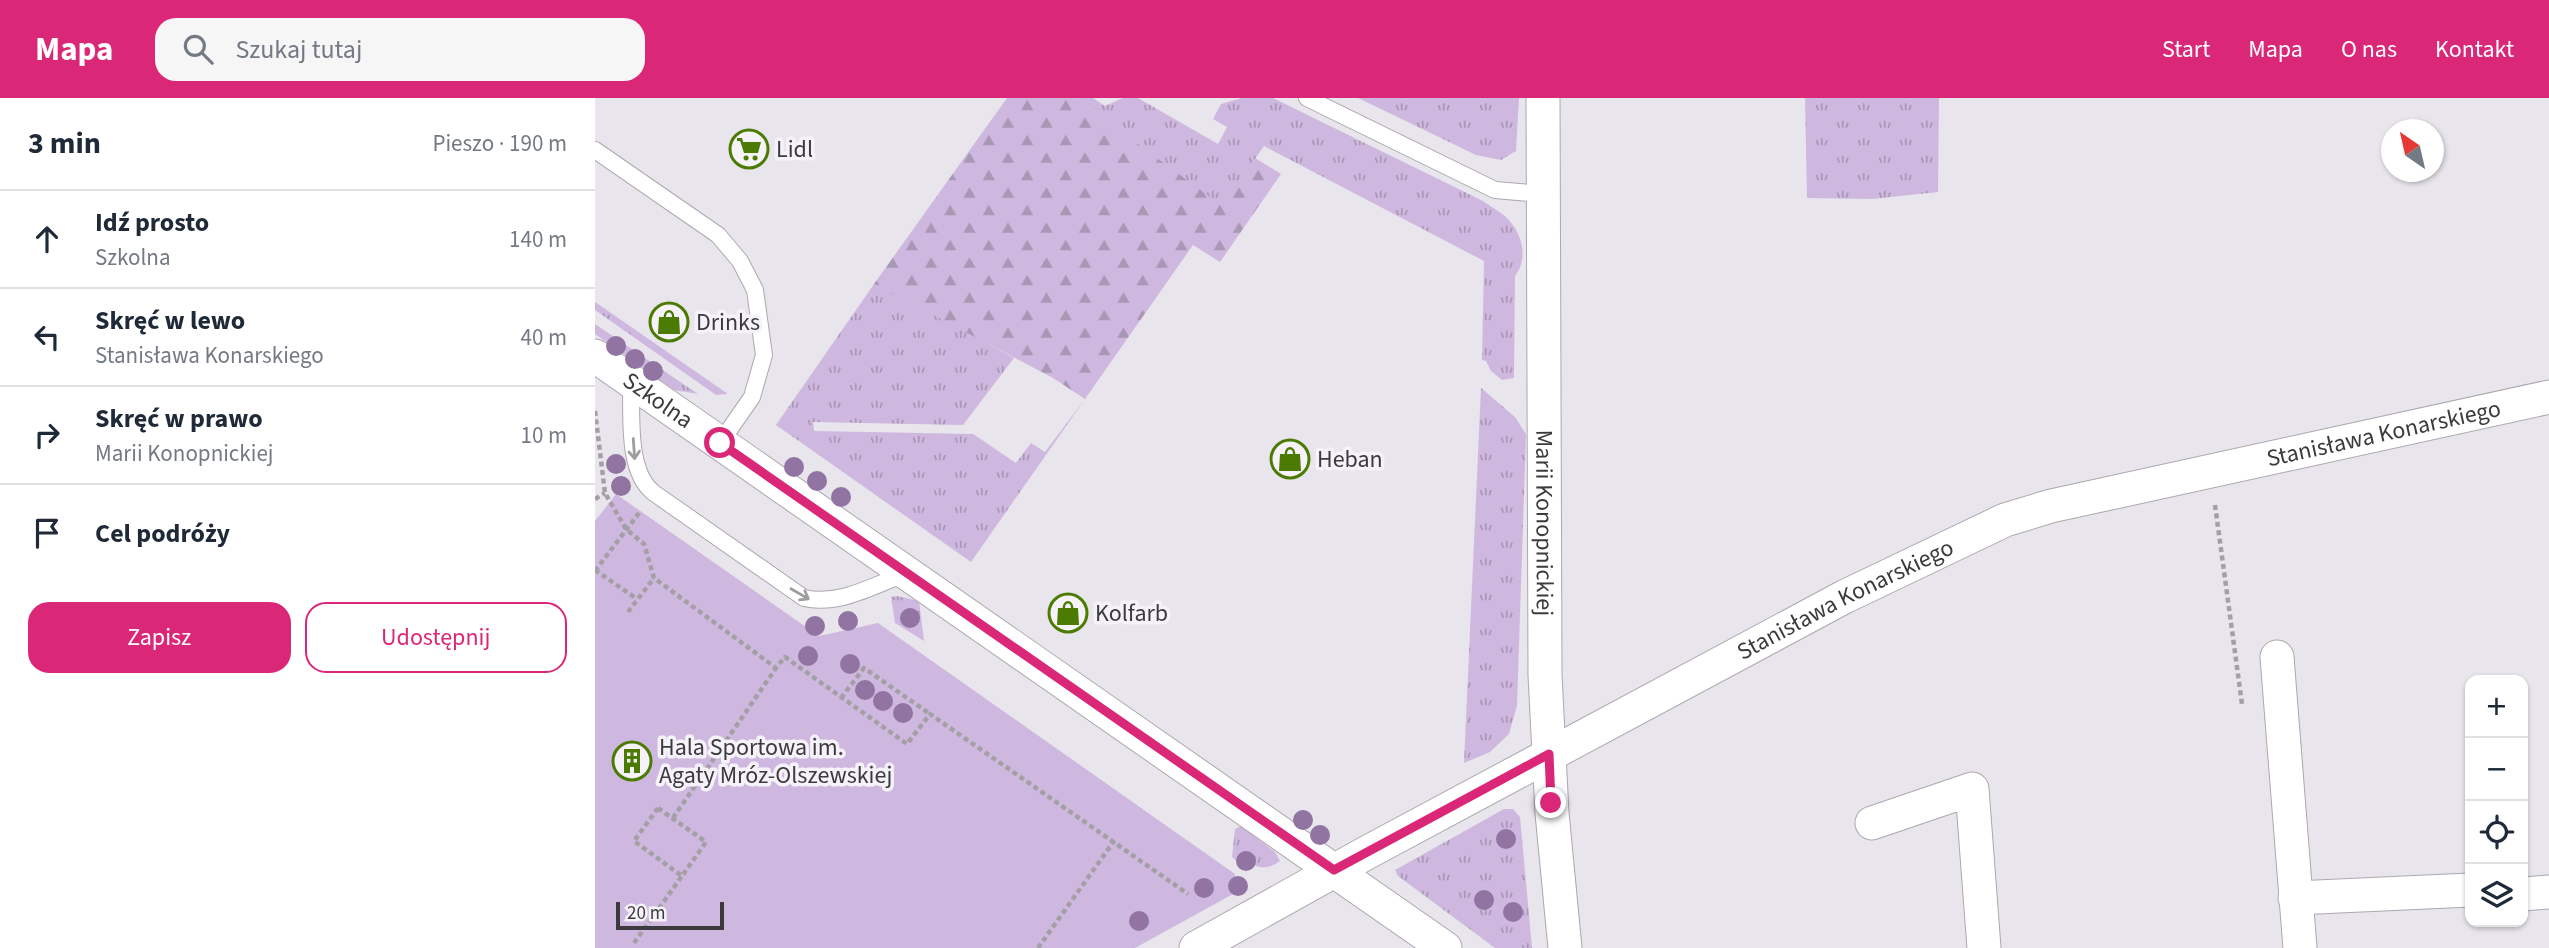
<!DOCTYPE html>
<html lang="pl">
<head>
<meta charset="utf-8">
<style>
  body { margin:0; font-family:"Source Sans 3",sans-serif; background:#f6f6f7; color:#1f2937 }
  .controls { position:absolute; right:21px; bottom:21px; display:grid; overflow:hidden; border-radius:14px; box-shadow:0 2px 5px #0004 }
  .controls button { width:63px; height:63px; display:grid; place-items:center; padding:0; border:0; border-bottom:2px solid #e0e1e3; background:#fff; color:#1f2937; font:35px sans-serif }
  .compass { position:absolute; left:1786px; top:21px; width:63px; height:63px; border-radius:50%; background:#fff; box-shadow:0 2px 5px #0004; rotate:326deg }
  .scale { position:absolute; left:21px; bottom:18px; width:108px; box-sizing:border-box; padding-left:7px; border:4px solid #3c3a3d; border-top:0; font-size:19px; line-height:24px; white-space:nowrap; color:#3c3a3d; -webkit-text-stroke:5px #f6f2fa; paint-order:stroke }
  .stop { position:absolute; width:21px; height:21px; margin:-16px; border:5px solid #db2777; border-radius:50%; background:#fff }
  .stop.end { background:#db2777; border-color:#fff; box-shadow:0 2px 7px #0008 }
  .list { margin:0; padding:0; list-style:none }
  h2 { display:flex; justify-content:space-between; align-items:center; height:91px; margin:0; padding:0 28px; font-size:30px }
  h2 small { font-size:23px; font-weight:400; color:#747a83 }
  .list li { display:grid; grid-template-columns:46px 1fr auto; gap:21px; align-items:center; box-sizing:border-box; height:98px; padding:0 28px; border-top:2px solid #e0e1e3 }
  .list b { display:block; font-size:26px; white-space:nowrap }
  .list p { margin:0; font-size:23px; white-space:nowrap; color:#747a83 }
  .list em { font-size:23px; font-style:normal; color:#747a83 }
  .actions { display:flex; gap:14px; padding:21px 28px }
  .actions a { flex:1; padding:16px 0; border:2px solid #db2777; border-radius:21px; text-align:center; font-size:24px; color:#db2777 }
  .actions .main { background:#db2777; color:#fff }
  .icon { flex:none; width:38px; height:38px; fill:none; stroke:currentColor; stroke-width:2; stroke-linecap:round; stroke-linejoin:round }
  .map { position:relative; flex:none; width:1954px; height:850px; overflow:hidden }
  header { display:flex; align-items:center; gap:42px; box-sizing:border-box; height:98px; padding:0 35px; background:#db2777; color:#fff }
  header strong { font-size:33px }
  nav { display:flex; gap:38px; margin-inline-start:auto; font-size:24px }
  .search { width:490px; height:63px; background:#f6f6f7; display:flex; align-items:center; gap:18px; box-sizing:border-box; padding:0 24px; border-radius:21px; color:#747a83; font-size:26px }
  main { display:flex }
  aside { flex:1; background:#fff }
  .map>svg:first-child { display:block }
  .grass { fill:url(#grass-tufts) }
  .forest { fill:url(#forest-firs) }
  .garden { fill:#cfb8df }
  .lines { fill:none; stroke-linecap:round; stroke-linejoin:round }
  .service-casing { stroke:#aca8af; stroke-width:18 }
  .minor-casing { stroke:#aca8af; stroke-width:35 }
  .path { stroke:#a39fa5; stroke-width:4.5; stroke-dasharray:5 3.5; stroke-linecap:butt }
  .service { stroke:#fff; stroke-width:16 }
  .minor { stroke:#fff; stroke-width:33 }
  .tree { fill:#9174a1 }
  .oneway { stroke:#9e9c9e }
  .route { stroke:#db2777; stroke-width:9 }
  .labels { text-anchor:middle; dominant-baseline:central; stroke-width:7; stroke-linejoin:round; paint-order:stroke }
  .poi-label { font-size:24px; fill:#3c3a3d; stroke:#f6f2fa; text-anchor:start }
  .street-label { font-size:24px; fill:#3c3a3d; stroke:#f6f2fa }
</style>
</head>
<body>
<header>
<strong>Mapa</strong>
<div class="search"><svg class="icon" aria-label="search" viewBox="0 0 24 24"><circle cx="10" cy="10" r="6"/><path d="M15 15l6 6"/></svg>Szukaj tutaj</div>
<nav><a>Start</a><a>Mapa</a><a>O nas</a><a>Kontakt</a></nav>
</header>
<main>
<aside>
<h2>3 min<small>Pieszo · 190 m</small></h2>
<ul class="list">
<li><svg class="icon" aria-label="ahead" viewBox="0 0 24 24"><path d="M12 20V5M6 11l6-6 6 6"/></svg><div><b>Idź prosto</b><p>Szkolna</p></div><em>140 m</em></li>
<li><svg class="icon" aria-label="left" viewBox="0 0 24 24"><path d="M17 20v-9H6M10 6l-5 5 5 5"/></svg><div><b>Skręć w lewo</b><p>Stanisława Konarskiego</p></div><em>40 m</em></li>
<li><svg class="icon" aria-label="right" viewBox="0 0 24 24"><path d="M7 20v-9h11M14 6l5 5-5 5"/></svg><div><b>Skręć w prawo</b><p>Marii Konopnickiej</p></div><em>10 m</em></li>
<li><svg class="icon" aria-label="arrive" viewBox="0 0 24 24"><path d="M6 21V4h12l-3 4 3 4H6"/></svg><div><b>Cel podróży</b></div></li>
</ul>
<div class="actions"><a class="main">Zapisz</a><a>Udostępnij</a></div>
</aside>
<div class="map">
<svg width="1954" height="850" viewBox="0 0 1954 850">
  <defs>
    <pattern id="grass-tufts" width="24" height="20" patternUnits="userSpaceOnUse" patternTransform="scale(1.75)"><rect width="24" height="20" fill="#cfb8df"/><path d="M3 7l-1-3M5 7V3M7 7l1-3M15 17l-1-3M17 17v-4M19 17l1-3" fill="none" stroke="#a997b6"/></pattern>
    <pattern id="forest-firs" width="22" height="20" patternUnits="userSpaceOnUse" patternTransform="scale(1.75)"><rect width="22" height="20" fill="#cfb8df"/><path d="M5 1l3.5 6h-7zM16 11l3.5 6h-7z" fill="#a997b6"/></pattern>
  </defs>
  <rect width="100%" height="100%" fill="#e9e5ec"/>
  <path class="grass" d="M481,0h17l12,8 18,-8h15l80,46 9,-17 -14,-8 8,-15 21,-6h31l210,103c8,6 18,11 24,17 15,15 22,40 8,58l-1,102 -12,2 -11,-9 -5,-10 -4,-1 2,-99 -220,-115 -42,61z
    M763,0h161l-3,53 -15,9 -25,-5z
    M1210,0h134l-1,94 -66,7 -65,-1z
    M279,186l37,17 103,57 -51,67 -150,-3 1,9 159,3 43,29 15,-20 14,9 40,-53 -114,163 -195,-137z
    M0,204l3,2 130,90 -12,1 -121,-85z
    M0,226l103,70 -24,-4 -79,-56z
    M886,290l34,29 11,17 -9,272 -8,28 -19,18 -26,11z
    M302,498l22,5 5,40 -29,-18 -4,-26z
    M909,711h9l7,8 12,131h-37l-97,-72 -3,-6z
    M646,728l34,26 5,9c-11,7 -16,9 -28,3l-5,6 -15,-13 3,-28z"/>
  <path class="forest" d="M412,0h69l146,108 33,-48 26,16 -61,88 -27,-17 -108,154 -32,-21 -179,-94z"/>
  <path class="garden" d="M21,396l203,142 59,-13 357,251 -2,20 -98,54h-540v-427z"/>
  <g class="lines">
    <defs>
      <path id="service" d="M712,0l188,92 47,4
        M0,52l123,85 22,26 15,29 9,65 -12,42 -32,46
        M36,283c1,32 -5,91 23,112l150,105c36,8 70,-13 103,-25"/>
      <g id="minor">
        <path id="s1" d="M948,0l2,577 7,138 13,135"/>
        <path id="s2" d="M0,258l850,592"/>
        <path d="M1682,559l23,291"/>
        <path d="M1277,725l100,-34 12,159"/>
        <path d="M1928,796l26,-2"/>
        <path d="M1700,800l175,-8"/>
        <path id="s3" d="M601,850l172,-96 476,-255 161,-77 46,-14 498,-109"/>
      </g>
    </defs>
    <use href="#service" class="service-casing"/>
    <use href="#minor" class="minor-casing"/>
    <path class="path" d="M0,313l10,82 21,36 18,15 10,34 122,90 9,-11 122,87 23,-30 258,180
      M0,401l10,-6
      M1620,407l27,199
      M0,472l42,29
      M0,473l44,-58
      M33,514l26,-34
      M246,600l23,-30 66,46
      M63,710l48,34 -24,34 -48,-35z
      M78,720l103,-150
      M39,845l48,-67
      M443,850l76,-107"/>
    <use href="#service" class="service"/>
    <use href="#minor" class="minor"/>
  </g>
  <g class="tree">
    <circle cx="21" cy="248" r="10"/>
    <circle cx="40" cy="261" r="10"/>
    <circle cx="58" cy="273" r="10"/>
    <circle cx="21" cy="366" r="10"/>
    <circle cx="199" cy="369" r="10"/>
    <circle cx="222" cy="383" r="10"/>
    <circle cx="26" cy="388" r="10"/>
    <circle cx="246" cy="399" r="10"/>
    <circle cx="315" cy="520" r="10"/>
    <circle cx="253" cy="523" r="10"/>
    <circle cx="220" cy="528" r="10"/>
    <circle cx="213" cy="558" r="10"/>
    <circle cx="255" cy="566" r="10"/>
    <circle cx="270" cy="592" r="10"/>
    <circle cx="288" cy="603" r="10"/>
    <circle cx="308" cy="615" r="10"/>
    <circle cx="708" cy="722" r="10"/>
    <circle cx="725" cy="737" r="10"/>
    <circle cx="911" cy="741" r="10"/>
    <circle cx="651" cy="763" r="10"/>
    <circle cx="643" cy="788" r="10"/>
    <circle cx="609" cy="790" r="10"/>
    <circle cx="889" cy="802" r="10"/>
    <circle cx="918" cy="814" r="10"/>
    <circle cx="544" cy="823" r="10"/>
  </g>
  <defs><path id="oneway-shaft" d="M-6 0H5M1.5-3L5.5 0L1.5 3" fill="none" stroke-width="1.6" stroke-linecap="round" stroke-linejoin="round" transform="scale(1.75)"/></defs>
  <g class="oneway">
    <use href="#oneway-shaft" transform="translate(39 351) rotate(86)"/>
    <use href="#oneway-shaft" transform="translate(205 496) rotate(30)"/>
  </g>
  <g class="lines">
    <path class="route" d="M125,345l614,427 215,-116 2,49"/>
  </g>
  <defs>
    <symbol id="supermarket-ring" viewBox="-11 -11 22 22"><circle r="9.5" fill="#f6f2fa" stroke="#4c7b03" stroke-width="1.5"/><path d="M-6-5.5h2.5l.6 2H6L4.5 2H-2.5L-4.4-4H-6ZM-1.5 3.2a1.3 1.3 0 1 0 .1 0ZM3 3.2a1.3 1.3 0 1 0 .1 0Z" fill="#4c7b03"/></symbol>
    <symbol id="shop-ring" viewBox="-11 -11 22 22"><circle r="9.5" fill="#f6f2fa" stroke="#4c7b03" stroke-width="1.5"/><path d="M-5-2.5h2.3a2.7 3.5 0 0 1 5.4 0H5L5.5 6h-11ZM-1.5-2.5h3a1.5 2.3 0 0 0-3 0Z" fill="#4c7b03"/></symbol>
    <symbol id="building-ring" viewBox="-11 -11 22 22"><circle r="9.5" fill="#f6f2fa" stroke="#4c7b03" stroke-width="1.5"/><path d="M-4-6H4V6H1V3H-1V6H-4ZM-2.5-4.3h1.7v1.8h-1.7ZM.8-4.3h1.7v1.8H.8ZM-2.5-1h1.7V.8h-1.7ZM.8-1h1.7V.8H.8Z" fill="#4c7b03"/></symbol>
  </defs>
  <g fill-rule="evenodd">
    <use href="#supermarket-ring" x="132" y="29" width="44" height="44"/>
    <use href="#shop-ring" x="52" y="202" width="44" height="44"/>
    <use href="#shop-ring" x="673" y="339" width="44" height="44"/>
    <use href="#shop-ring" x="451" y="493" width="44" height="44"/>
    <use href="#building-ring" x="15" y="641" width="44" height="44"/>
  </g>
  <g class="labels">
    <g class="poi-label">
      <text x="181" y="51">Lidl</text>
      <text x="101" y="224">Drinks</text>
      <text x="722" y="361">Heban</text>
      <text x="500" y="515">Kolfarb</text>
      <text x="64" y="649">Hala Sportowa im.<tspan x="64" dy="28">Agaty Mróz-Olszewskiej</tspan></text>
    </g>
    <g class="street-label">
      <text stroke="none"><textPath href="#s2" startOffset="77">Szkolna</textPath></text>
      <text stroke="none"><textPath href="#s3" startOffset="1304">Stanisława Konarskiego</textPath></text>
      <text stroke="none"><textPath href="#s1" startOffset="425">Marii Konopnickiej</textPath></text>
      <text stroke="none"><textPath href="#s3" startOffset="737">Stanisława Konarskiego</textPath></text>
    </g>
  </g>
</svg>
<div class="controls">
<button>+</button>
<button>−</button>
<button><svg class="icon" aria-label="locate" viewBox="0 0 24 24"><circle cx="12" cy="12" r="6"/><path d="M12 2v4M12 18v4M2 12h4M18 12h4"/></svg></button>
<button><svg class="icon" aria-label="layers" viewBox="0 0 24 24"><path d="M12 4l9 5-9 5-9-5zM3 14l9 5 9-5"/></svg></button>
</div>
<svg class="compass" viewBox="-18 -18 36 36"><path d="M0-13l5 13h-10z" fill="#e53935"/><path d="M0 13l5-13h-10z" fill="#747a83"/></svg>
<div class="scale">20 m</div>
<div class="stop" style="left:125px;top:345px"></div>
<div class="stop end" style="left:956px;top:705px"></div>
</div>
</main>
</body>
</html>
